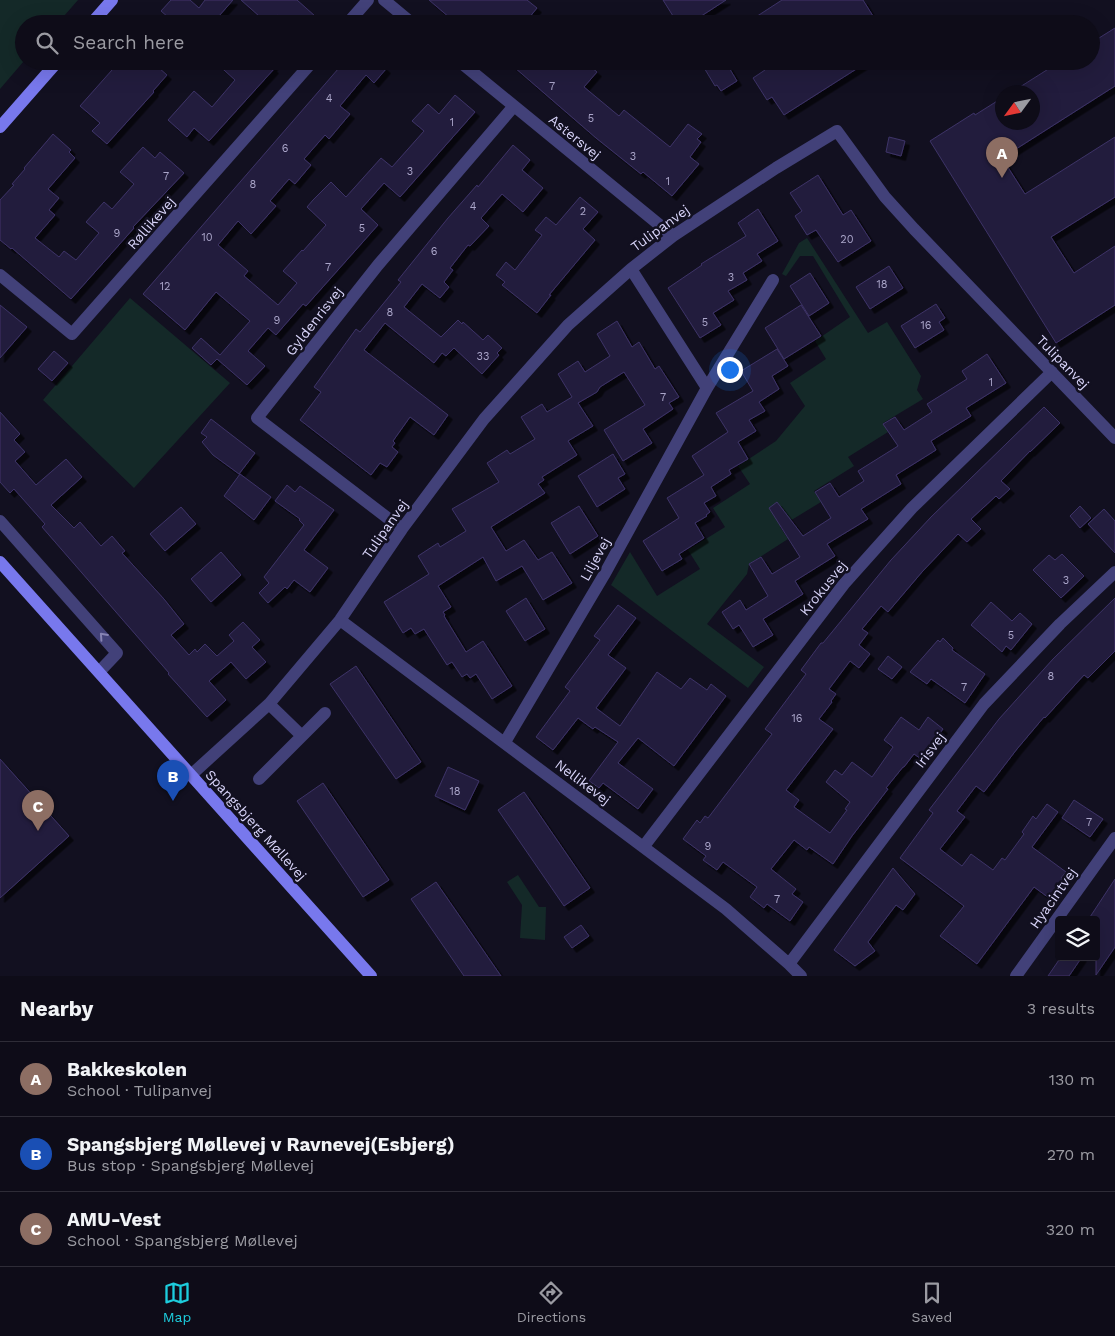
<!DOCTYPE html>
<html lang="en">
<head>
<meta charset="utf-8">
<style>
  body { margin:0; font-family:"Work Sans",sans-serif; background:#171521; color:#f1f3f6 }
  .controls { position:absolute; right:15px; bottom:15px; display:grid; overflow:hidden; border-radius:5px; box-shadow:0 5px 20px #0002 }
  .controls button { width:45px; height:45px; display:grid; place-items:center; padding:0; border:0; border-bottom:1px solid #2e2c37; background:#0e0c18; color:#f1f3f6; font:25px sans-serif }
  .compass { position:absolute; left:995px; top:85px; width:45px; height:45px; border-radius:50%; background:#0e0c18; box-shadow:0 5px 20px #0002; rotate:237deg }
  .you { position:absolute; left:729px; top:369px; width:18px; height:18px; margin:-12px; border:4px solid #fff; border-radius:50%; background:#1a73e8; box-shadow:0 0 0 8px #1a73e833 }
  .badge { display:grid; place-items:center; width:32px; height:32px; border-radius:50%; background:#1dcddd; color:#fff; font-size:16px; font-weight:700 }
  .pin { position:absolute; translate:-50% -41px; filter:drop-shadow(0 1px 2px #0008) }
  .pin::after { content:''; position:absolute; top:26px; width:18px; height:15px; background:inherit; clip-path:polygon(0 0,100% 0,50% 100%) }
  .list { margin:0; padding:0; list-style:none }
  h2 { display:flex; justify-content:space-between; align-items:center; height:65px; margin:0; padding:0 20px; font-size:21px }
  h2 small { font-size:16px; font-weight:400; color:#9b9ba2 }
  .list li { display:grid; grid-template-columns:32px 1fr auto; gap:15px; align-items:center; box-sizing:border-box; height:75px; padding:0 20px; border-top:1px solid #2e2c37 }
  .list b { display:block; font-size:19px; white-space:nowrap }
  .list p { margin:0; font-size:16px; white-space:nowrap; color:#9b9ba2 }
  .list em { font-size:16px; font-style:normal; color:#9b9ba2 }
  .icon { flex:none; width:28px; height:28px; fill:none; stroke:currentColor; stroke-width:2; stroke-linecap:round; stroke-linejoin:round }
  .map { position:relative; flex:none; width:1115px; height:976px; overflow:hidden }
  .search { position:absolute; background:#0e0c18; box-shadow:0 5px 20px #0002; left:15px; right:15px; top:15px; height:55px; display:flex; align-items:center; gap:12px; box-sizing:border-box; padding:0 18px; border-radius:28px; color:#9b9ba2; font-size:19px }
  .sheet { height:290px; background:#0e0c18 }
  nav { display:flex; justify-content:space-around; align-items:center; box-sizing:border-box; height:70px; border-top:1px solid #2e2c37; background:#0e0c18; font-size:14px; color:#9b9ba2 }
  nav a { display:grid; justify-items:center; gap:2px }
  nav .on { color:#1dcddd }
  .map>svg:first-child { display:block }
  .green { fill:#142928 }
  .building { fill:#241e3e; stroke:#3d3367; filter:url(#shadow) }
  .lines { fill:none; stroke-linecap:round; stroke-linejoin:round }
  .street { stroke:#424179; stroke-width:12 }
  .secondary { stroke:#7878ed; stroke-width:12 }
  .oneway { stroke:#8683b3 }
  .labels { text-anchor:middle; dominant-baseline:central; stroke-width:5; stroke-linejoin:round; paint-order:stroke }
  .number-label { font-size:11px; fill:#aba6ca }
  .street-label { font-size:14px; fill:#d8d4f9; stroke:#121020 }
</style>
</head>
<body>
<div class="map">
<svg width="1115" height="976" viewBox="0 0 1115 976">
  <defs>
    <filter id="shadow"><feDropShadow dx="4.5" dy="4.5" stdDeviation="0" flood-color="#0009"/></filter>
  </defs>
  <rect width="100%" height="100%" fill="#121020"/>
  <path class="green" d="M0,0h78l-21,24h-33v37l-24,28z
    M807,238l61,95 19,-11 34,54 -4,14 6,9 -40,24 5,9 -40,25 6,9 -40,25 7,11 -41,25 8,12 -39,25 -2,10 -40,50 57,43 -16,21 -137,-103 19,-33 27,44 43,-27 -12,-19 37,-23 -12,-19 37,-24 -12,-18 38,-25 29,-35 -15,-23 36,-24 -11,-18 35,-24 -37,-61h-13l-14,20 -4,-2 17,-31z
    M130,298l100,85 -96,105 -91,-88z
    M518,875l21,32h7l-1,33 -25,-2 2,-33 -15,-23z"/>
  <path class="building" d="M171,0h19l9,8 6,-8h28l-21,24h-36l-15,-13z
    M241,0h56l27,24h-37l-10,-9 -9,9z
    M429,0h98l10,8 -13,16h-67z
    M663,0h63l-37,24h-11z
    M782,0h81l15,24h-133z
    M1115,28v58l-113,72 23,36 90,-57v60l-64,40 23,36 41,-27v59l-59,38 -126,-202 44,-28 1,2 27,-17v24h30v-30h-20l49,-31h30v-18z
    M120,61h31l16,14 -14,16 1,1 -47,52 -15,-13 8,-8 -20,-17z
    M214,61h63l-5,6 2,2 -65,72 -15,-13 -7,9 -19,-17 26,-29 18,16 23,-27z
    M345,61h33l8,8 -12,14 -8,-8 -26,31 10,8 -21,25 -4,-4 -21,24 7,6 -16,19 -6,-5 -19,22 6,5 -25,28 -13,-13 -20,24 30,26 -4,5 34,29 19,-22 -14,-12 19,-21 1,1 23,-26 -19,-18 6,-7 18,-18 15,15 35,-39 11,9 32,-36 -12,-10 16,-17 11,10 16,-19 20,17 -75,85 -16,-14 -23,26 17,16 -72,81 -3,-2 -27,31 -8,-7 -20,23 17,15 -18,19 -30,-26 -6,6 -19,-17 9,-10 19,17 30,-34 -34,-29 -31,38 -42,-36z
    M507,61h77l13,11 -13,15 35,29 5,-6 46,37 18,-23 14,10 -5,5 4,3 -11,15 9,7 -27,32 -29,-24 -2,2 -45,-36z
    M700,61h25l12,20 -16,10 -4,-6 -2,1z
    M759,61h110l-85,54 -12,-18 -5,3 -14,-22 12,-8z
    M53,134l18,16 -2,2 6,6 -27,31 11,9 -10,12 6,5 -20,23 24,19 5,-6 12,9 23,-27 -13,-11 18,-20 8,7 22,-25 -14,-12 23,-25 12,11 5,-6 24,21 -51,54 1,1 -63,71 -59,-51 -1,1 -11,-9v-40l14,-15 -2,-1 13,-15 -1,-1z
    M889,137l16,4 -4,15 -15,-4z
    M513,145l17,15 -8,10 21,18 -20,24 -21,-18 -21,24 8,8 -19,20 -2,-1 -18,23 3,2 -9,12 5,5 -9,11 -18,-14 -18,23 37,30 17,-17 4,4 1,-2 20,18 5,-5 14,13 -5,5 2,2 -17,19 -28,-26 -8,8 -4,-3 -8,10 -49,-40 -21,27 84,65 -14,20 -24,-18 -17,24 2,2 -3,4 6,5 -11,15 -7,-4 -9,12 -71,-55 21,-28 -7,-5 42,-58 4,3 41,-50 -3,-2 50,-62 29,-33 1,2z
    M818,175l25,40 8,-5 20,31 -33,21 -22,-32 -9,5 -12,-19 7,-5 -12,-18z
    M580,197l18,15 -15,17 12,11 -46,55h2l-14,18 -35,-28 3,-3 -9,-7 10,-13 9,8 27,-35 -7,-5 11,-13 10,8z
    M758,209l20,32 -21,13 5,7 -19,12 4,7 -19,11 6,9 -21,13 8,12 -21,13 -32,-50 34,-23 -1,-1 45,-28 -8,-13z
    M889,266l14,22 -33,21 -14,-22z
    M810,273l19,30 -20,13 -19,-30z
    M936,304l9,14 -6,4 5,8 -29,18 -14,-22z
    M0,305l27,22 -27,31z
    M801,305l20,31 -37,23 -19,-31z
    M617,321l15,26 7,-5 16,27 4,-3 20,31 -10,6 4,6 -30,20 9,14 -29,18 -19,-31 41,-25 -21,-33 -24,15 -3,5 -19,11 15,23 -25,15 9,14 -35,22 2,3 -6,4 7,9 -54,34 15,24 18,-11 14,20 14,-8 20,31 -29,17 -21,-34 -26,15 -13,-24 -45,29 13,21 -8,5 2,3 -1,1 22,36 17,-11 29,45 -20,13 -16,-25 -6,4 -3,-4 -5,3 -10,-15 -5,3 -23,-36 -9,5 -4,-6 -8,5 -19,-31 45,-28 -11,-18 20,-13 2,4 26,-16 -14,-22 47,-27 -12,-19 20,-13 3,4 25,-15 -14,-22 21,-13 5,8 25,-15 -14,-23 20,-13 7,11 25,-16 -13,-22z
    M777,349l11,17 -16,10 7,13 -20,13 6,9 -16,9 7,11 -18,11 10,17 -19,11 2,4 -20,13 5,9 -12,7 6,9 -4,3 1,1 -12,7 9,15 -25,16 3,5 -20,12 -19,-30 36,-23 -12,-20 37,-23 -12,-19 36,-24 -12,-19 37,-22 -12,-20z
    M54,351l14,12 -16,18 -14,-12z
    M987,354l19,29 -40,25 5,8 -40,25 5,9 -40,25 5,9 -40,25 7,10 -41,25 8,12 -40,25 8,13 -40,25 10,16 -20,12 -14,-22 -6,4 -11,-17 18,-12 6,10 22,-14 -19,-32 12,-7 11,17 28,-17 -31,-49 8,-6 26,34 28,-18 -16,-26 15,-9 9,14 25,-16 -6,-10 40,-25 -15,-22 12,-7 9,13 28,-18 -5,-8 40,-25 -5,-8z
    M1044,407l16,16 -30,29v-1l-29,30 9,8 -11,10 -3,-3 -25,23 10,10 -14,13 -9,-8 -36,38 -34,40 -7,-6 -19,23 6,4 -9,12 11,9 -11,14 -9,-7 -21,28 7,5 -5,7 1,1 -13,17 14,10 -47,61 13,10 -5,7 36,26 17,-23 -2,-1 5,-7 -24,-20 9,-12 7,5 10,-13 20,15 21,-30 -9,-7 17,-23 18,13 9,-13 15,12 -22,30 -7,-5 -10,13h-1l-17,21 2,1 -36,47 -19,28 -24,-17 -2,3 -13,-10 -23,29 25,20 -4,5 11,8 -13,19 -23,-17 -3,4 -14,-11 7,-10 -34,-25 -6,8 -14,-10 3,-4 -23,-17 14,-19 3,3 5,-7 3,2 64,-84 -7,-5 41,-55 -5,-4 20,-27h2l68,-83 40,-43z
    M0,412l20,22 -6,6 11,12 -10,9 21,24 30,-26 16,18 -31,28 23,23 6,-6 21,24 11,-10 13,15 -3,2 42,46 20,25 -13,11 18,20 6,-6 2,3 8,-8 12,12 17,-15 -5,-6 14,-13 17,18 -8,7 14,15 -20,17 -15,-17 -22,19 17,19 -19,17 -39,-43 1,-1 -127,-146 3,-3 -31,-35 -4,4 -10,-11z
    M211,419l44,34 -16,21 -26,-19 -11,-13 5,-5 -6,-4z
    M613,454l12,20 -7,4 7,11 -28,18 -19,-31z
    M240,474l31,23 -17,23 -30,-24z
    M287,485l8,7 5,-6 34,24 -30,40 24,18 -18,24 -16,-12 -7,9 -2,-2 -17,16 -9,-10 10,-10 -5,-6 40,-52 -5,-5 1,-1 -25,-18z
    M579,506l19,30 -28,18 -19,-31z
    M1080,506l11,12 -11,10 -10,-12z
    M181,507l15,17 -31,27 -15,-17z
    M1104,509l11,12v32l-27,-29z
    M221,552l20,23 -30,27 -20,-23z
    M1062,554l22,22 -23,22 -28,-28 16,-15 6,5z
    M526,598l19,31 -20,12 -19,-30z
    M1115,598v53l-27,27 -4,-3 -39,43 -1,-1 -27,32 -33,43 -8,-6 -19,25 8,6 -25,32 22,17 9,-12 22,16 9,-12 3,2 19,-26 -2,-2 11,-16 3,3 11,-15 11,8 -26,35 34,25 -5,6 1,1 -13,19 -15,-11 -57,77 -37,-28 24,-30 -64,-48 33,-45 -4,-3 70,-91 54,-60z
    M991,602l21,19 8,-8 12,11 -21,26 -5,-4 -4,6 -31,-27z
    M618,605l18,13 -28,37 18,13 -30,40 24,18 37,-54 24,17 9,-11 17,12 4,-6 15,12 -52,70 -36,-28 -20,25 35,26 -15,20 -35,-26 -4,5 -10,-7 29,-39 -23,-15 -2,2 -15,-11 -25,32 -17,-13 34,-46 -5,-4 35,-47 -6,-4z
    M943,638l10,10 -1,2 33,24 -20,29 -34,-24 -4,5 -17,-12 28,-32 2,2z
    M888,656l14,11 -10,12 -14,-10z
    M356,666l65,96 -25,17 -66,-95z
    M0,759l69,77 -69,62z
    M448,767l31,14 -14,29 -30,-14z
    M323,783l66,97 -26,17 -66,-96z
    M524,792l66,96 -26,18 -66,-96z
    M1074,800l29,19 -13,18 -28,-19z
    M893,868l22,26 -12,16 -7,-5 -28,37 7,9 -20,15 -21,-16z
    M1115,879v68l-19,28v-55h-8z
    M436,882l65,94h-37l-53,-77z
    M581,925l8,11 -17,12 -8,-11z
    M1061,957h21l-13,19h-21z"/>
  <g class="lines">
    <path class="street" d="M384,0l29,24
      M347,24l21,-24
      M459,61l214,175
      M631,269l76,119
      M0,275l72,59 241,-273
      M0,521l117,132 -18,19
      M402,529l-145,-111 121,-153 136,-159
      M340,620l386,289 63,55 12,12
      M269,704l33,32
      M505,742l99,-167 103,-187 66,-108
      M191,775l78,-71 71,-84 62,-91 82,-110 84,-94 63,-56 42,-33 103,-68 61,-37 48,66 29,32 201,209
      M259,779l66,-66
      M644,846l200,-262 68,-76 140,-136
      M789,964l195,-260 76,-80 55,-52
      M1016,976l99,-138"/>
    <path class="secondary" d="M91,24l21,-24
      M0,127l58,-66
      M0,562l371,414"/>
  </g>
  <defs><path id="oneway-chevron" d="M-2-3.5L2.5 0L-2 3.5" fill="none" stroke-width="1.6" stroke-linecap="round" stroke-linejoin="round" transform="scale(1.25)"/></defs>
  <use class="oneway" href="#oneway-chevron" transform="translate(103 636) rotate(-132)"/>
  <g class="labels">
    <g class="number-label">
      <text x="552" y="86">7</text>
      <text x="329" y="98">4</text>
      <text x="591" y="118">5</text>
      <text x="452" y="122">1</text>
      <text x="285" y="148">6</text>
      <text x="633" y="156">3</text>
      <text x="410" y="171">3</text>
      <text x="166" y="176">7</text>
      <text x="668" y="181">1</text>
      <text x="253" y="184">8</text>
      <text x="473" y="206">4</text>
      <text x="583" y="211">2</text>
      <text x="362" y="228">5</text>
      <text x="117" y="233">9</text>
      <text x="207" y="237">10</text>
      <text x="847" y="239">20</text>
      <text x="434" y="251">6</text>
      <text x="328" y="267">7</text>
      <text x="731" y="277">3</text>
      <text x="882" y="284">18</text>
      <text x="165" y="286">12</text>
      <text x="390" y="312">8</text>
      <text x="277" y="320">9</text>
      <text x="705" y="322">5</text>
      <text x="926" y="325">16</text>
      <text x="483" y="356">33</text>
      <text x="991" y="382">1</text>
      <text x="663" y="397">7</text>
      <text x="1066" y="580">3</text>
      <text x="1011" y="635">5</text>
      <text x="1051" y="676">8</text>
      <text x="964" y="687">7</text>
      <text x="797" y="718">16</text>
      <text x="455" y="791">18</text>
      <text x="1089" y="822">7</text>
      <text x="708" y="846">9</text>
      <text x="777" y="899">7</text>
    </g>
    <g class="street-label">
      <text transform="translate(575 137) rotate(39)">Astersvej</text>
      <text transform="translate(151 223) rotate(-49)">Røllikevej</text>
      <text transform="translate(660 228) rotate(-36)">Tulipanvej</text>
      <text transform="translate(314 321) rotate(-52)">Gyldenrisvej</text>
      <text transform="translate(1063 362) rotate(46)">Tulipanvej</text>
      <text transform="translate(385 529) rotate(-55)">Tulipanvej</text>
      <text transform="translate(595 559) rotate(-61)">Liljevej</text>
      <text transform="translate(823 588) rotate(-51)">Krokusvej</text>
      <text transform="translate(930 750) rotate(-53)">Irisvej</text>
      <text transform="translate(583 782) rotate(37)">Nellikevej</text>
      <text transform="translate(256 825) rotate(48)">Spangsbjerg Møllevej</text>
      <text transform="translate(1053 898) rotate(-55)">Hyacintvej</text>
    </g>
  </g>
</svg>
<div class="controls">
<button><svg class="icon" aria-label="layers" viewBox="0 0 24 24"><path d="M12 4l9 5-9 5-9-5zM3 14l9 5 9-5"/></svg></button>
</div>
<svg class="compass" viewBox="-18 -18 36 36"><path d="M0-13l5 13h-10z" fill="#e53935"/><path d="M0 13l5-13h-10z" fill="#9b9ba2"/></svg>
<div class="you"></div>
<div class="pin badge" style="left:1002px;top:178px;background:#8d6e63">A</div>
<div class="pin badge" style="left:173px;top:801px;background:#1a4fb4">B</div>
<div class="pin badge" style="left:38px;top:831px;background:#8d6e63">C</div>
<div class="search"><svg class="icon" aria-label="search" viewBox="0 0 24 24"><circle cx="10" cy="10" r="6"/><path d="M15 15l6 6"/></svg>Search here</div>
</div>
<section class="sheet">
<h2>Nearby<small>3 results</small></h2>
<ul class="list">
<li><span class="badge" style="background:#8d6e63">A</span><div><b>Bakkeskolen</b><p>School · Tulipanvej</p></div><em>130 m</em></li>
<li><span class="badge" style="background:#1a4fb4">B</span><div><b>Spangsbjerg Møllevej v Ravnevej(Esbjerg)</b><p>Bus stop · Spangsbjerg Møllevej</p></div><em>270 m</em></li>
<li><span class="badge" style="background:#8d6e63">C</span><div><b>AMU-Vest</b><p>School · Spangsbjerg Møllevej</p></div><em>320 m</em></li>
</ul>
</section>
<nav>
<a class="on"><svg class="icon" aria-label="map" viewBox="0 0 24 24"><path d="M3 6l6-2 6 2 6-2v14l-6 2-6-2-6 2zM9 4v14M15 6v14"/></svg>Map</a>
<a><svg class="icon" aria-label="directions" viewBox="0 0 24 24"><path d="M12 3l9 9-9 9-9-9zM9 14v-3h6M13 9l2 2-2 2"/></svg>Directions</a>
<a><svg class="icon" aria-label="saved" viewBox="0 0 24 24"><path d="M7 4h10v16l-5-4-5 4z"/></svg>Saved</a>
</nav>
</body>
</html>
